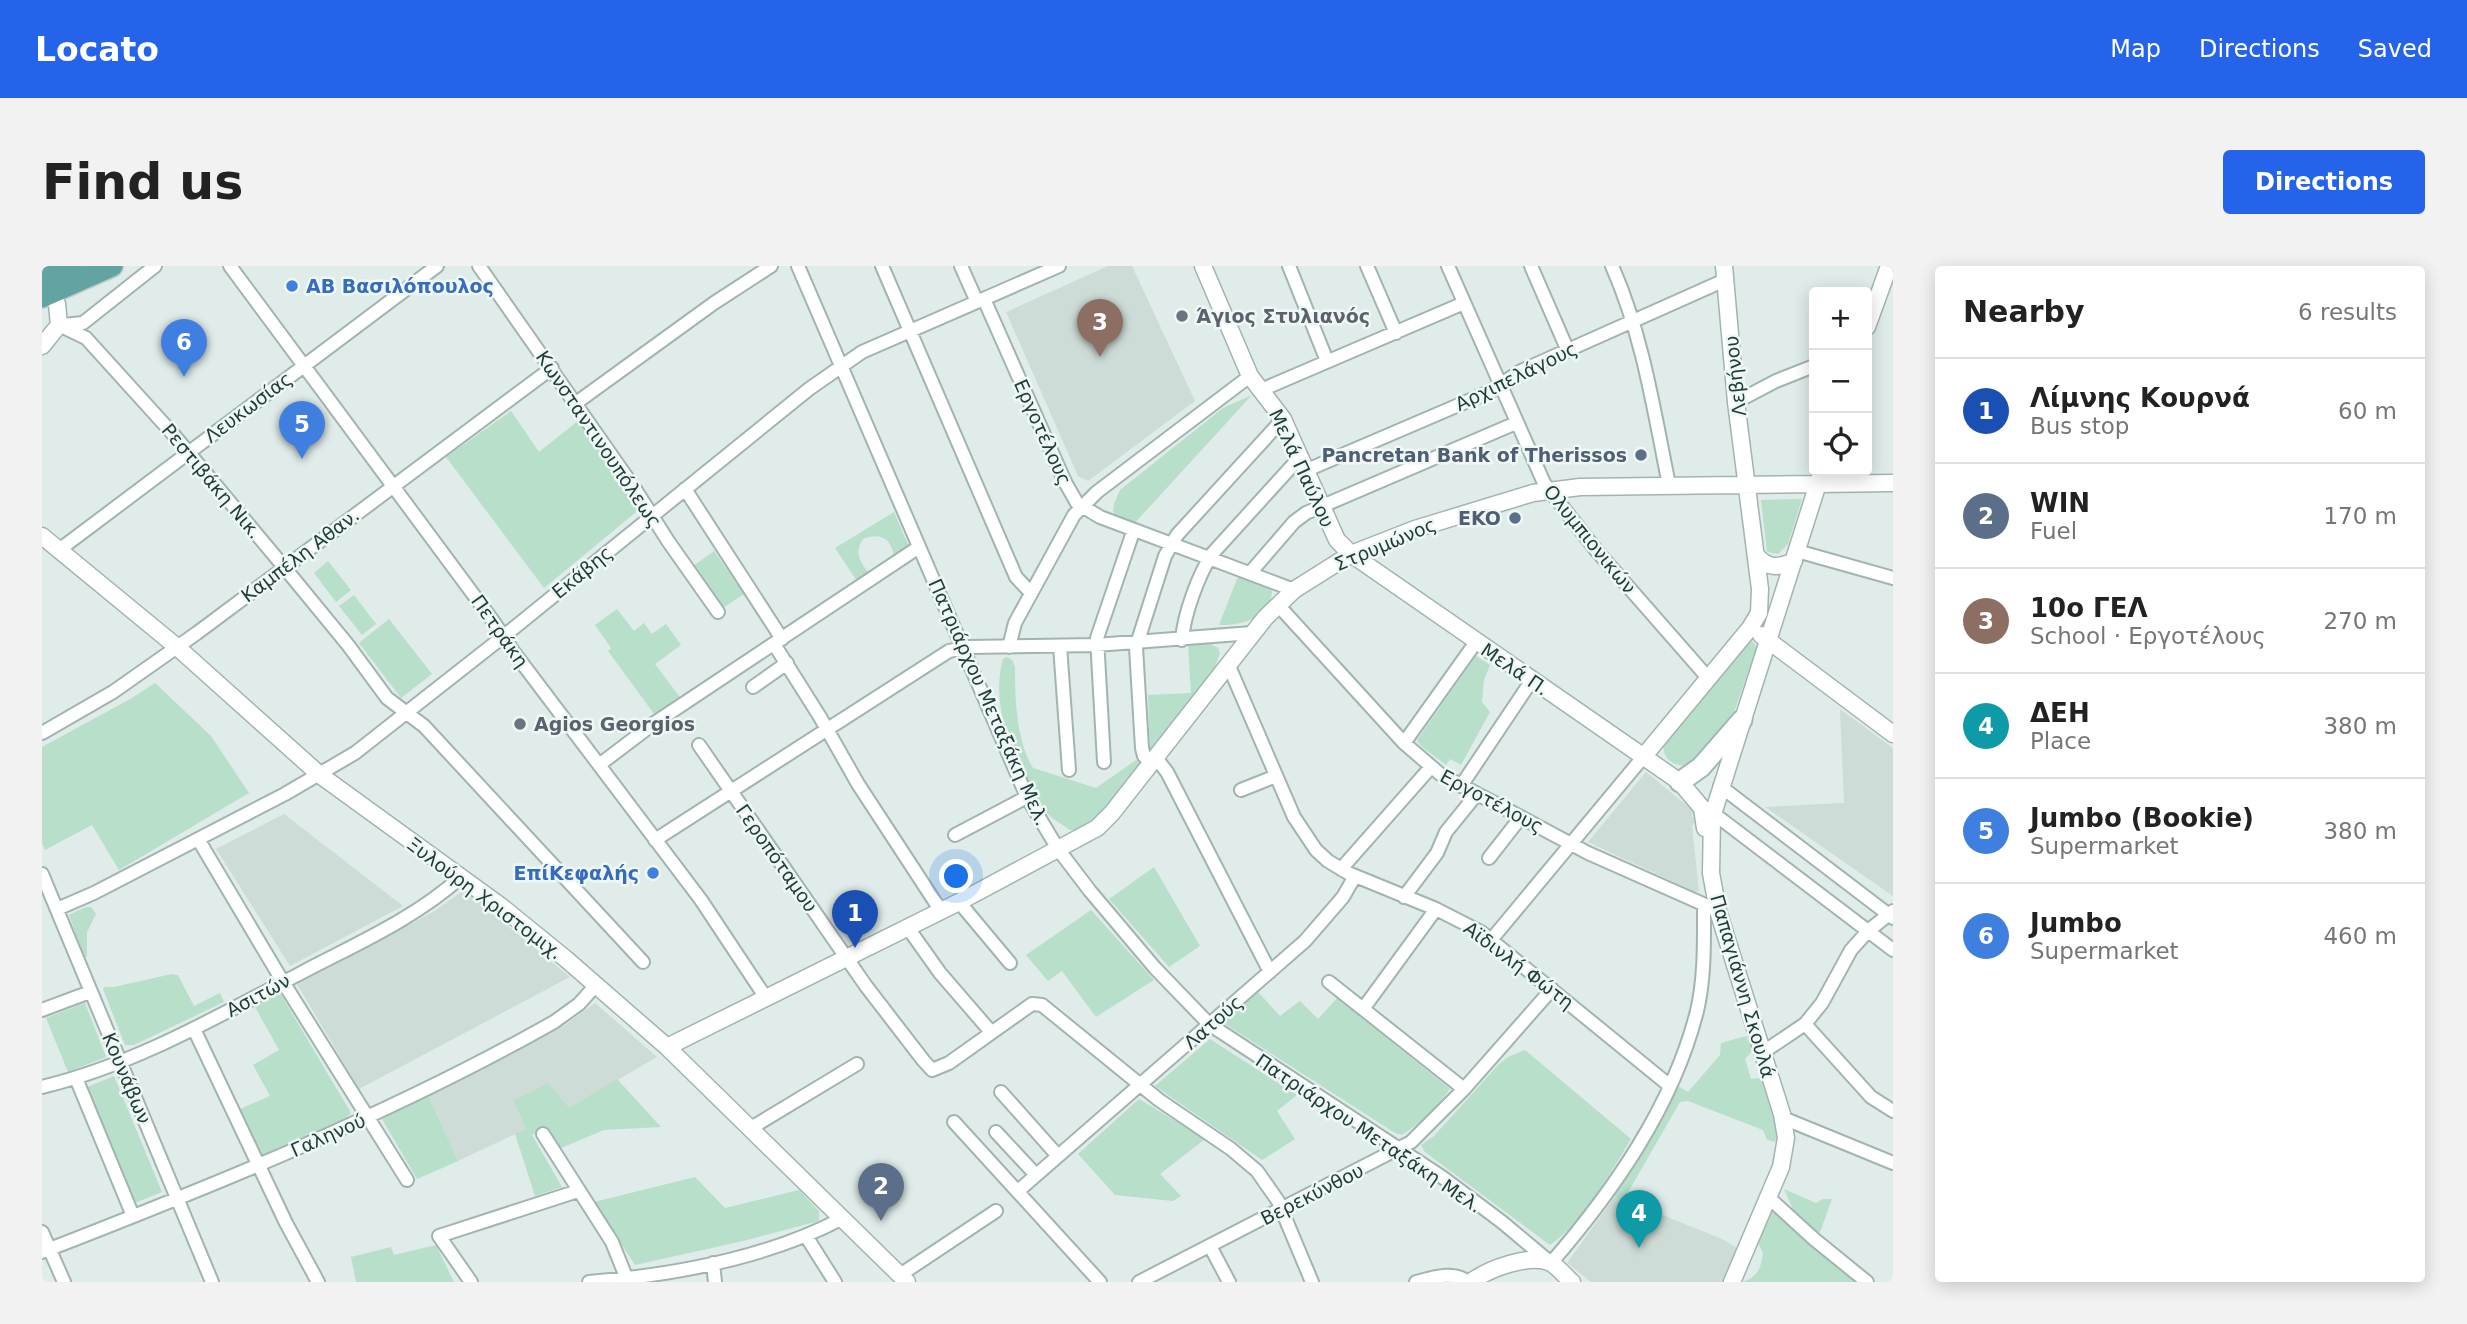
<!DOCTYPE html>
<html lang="en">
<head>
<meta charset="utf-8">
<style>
  body { margin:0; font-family:"DejaVu Sans",sans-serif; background:#f2f2f2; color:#222 }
  .controls { position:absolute; right:21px; top:21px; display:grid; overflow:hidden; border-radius:7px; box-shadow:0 4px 18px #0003 }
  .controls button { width:63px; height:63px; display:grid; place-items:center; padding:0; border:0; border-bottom:2px solid #e0e0e0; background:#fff; color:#222; font:35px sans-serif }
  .you { position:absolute; left:915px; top:611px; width:24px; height:24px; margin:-18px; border:5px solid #fff; border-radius:50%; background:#1a73e8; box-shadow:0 0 0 10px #1a73e833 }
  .badge { display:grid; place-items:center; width:46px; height:46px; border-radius:50%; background:#2563eb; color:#fff; font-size:23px; font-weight:700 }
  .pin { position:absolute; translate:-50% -58px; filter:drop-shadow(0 2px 4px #0008) }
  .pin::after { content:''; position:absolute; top:37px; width:24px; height:21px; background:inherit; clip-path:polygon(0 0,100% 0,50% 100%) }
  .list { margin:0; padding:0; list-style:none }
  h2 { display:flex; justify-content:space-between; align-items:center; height:91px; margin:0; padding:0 28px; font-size:30px }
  h2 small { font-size:23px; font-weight:400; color:#767676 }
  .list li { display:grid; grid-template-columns:46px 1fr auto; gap:21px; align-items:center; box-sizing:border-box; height:105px; padding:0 28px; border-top:2px solid #e0e0e0 }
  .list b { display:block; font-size:26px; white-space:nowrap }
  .list p { margin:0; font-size:23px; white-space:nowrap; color:#767676 }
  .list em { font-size:23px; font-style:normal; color:#767676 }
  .icon { flex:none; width:38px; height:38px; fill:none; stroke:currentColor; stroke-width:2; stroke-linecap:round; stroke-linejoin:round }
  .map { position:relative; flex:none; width:1851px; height:1016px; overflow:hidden; border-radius:7px }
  header { display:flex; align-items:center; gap:42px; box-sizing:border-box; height:98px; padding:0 35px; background:#2563eb; color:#fff }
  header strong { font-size:33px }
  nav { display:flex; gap:38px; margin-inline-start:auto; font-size:24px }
  .intro { display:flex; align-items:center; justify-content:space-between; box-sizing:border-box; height:168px; padding:0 42px }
  h1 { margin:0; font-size:49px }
  .button { padding:18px 32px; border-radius:7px; background:#2563eb; color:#fff; font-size:24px; font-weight:700 }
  main { display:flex; gap:42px; padding:0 42px }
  aside { flex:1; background:#fff; border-radius:7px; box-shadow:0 4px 18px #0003 }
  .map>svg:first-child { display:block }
  .built { fill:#cedcd8 }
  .green { fill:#b7dfca }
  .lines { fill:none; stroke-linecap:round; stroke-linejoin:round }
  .minor-casing { stroke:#a2b4b1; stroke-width:16 }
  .tertiary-casing { stroke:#a2b4b1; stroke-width:19 }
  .secondary-casing { stroke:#9db8b4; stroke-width:23 }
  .primary-casing { stroke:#c0c9c8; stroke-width:24 }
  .minor { stroke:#fff; stroke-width:12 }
  .tertiary { stroke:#fff; stroke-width:16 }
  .secondary { stroke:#fff; stroke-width:19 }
  .primary { stroke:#61a4a1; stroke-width:21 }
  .shop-dot { fill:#3f7fe0; stroke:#f0f8f6; stroke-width:2.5 }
  .worship-dot { fill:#6b7280; stroke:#f0f8f6; stroke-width:2.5 }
  .service-dot { fill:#5c6f8a; stroke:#f0f8f6; stroke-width:2.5 }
  .labels { text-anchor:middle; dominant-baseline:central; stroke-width:5; stroke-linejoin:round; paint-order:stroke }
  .shop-label { font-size:19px; font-weight:bold; fill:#366cbe; stroke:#f0f8f6; text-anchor:start }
  .worship-label { font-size:19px; font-weight:bold; fill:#5b616d; stroke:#f0f8f6; text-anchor:start }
  .street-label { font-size:19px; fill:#1f3d3b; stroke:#f0f8f6 }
  .service-label { font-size:19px; font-weight:bold; fill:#4e5e75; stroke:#f0f8f6; text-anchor:end }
</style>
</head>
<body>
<header>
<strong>Locato</strong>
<nav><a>Map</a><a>Directions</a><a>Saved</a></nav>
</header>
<div class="intro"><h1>Find us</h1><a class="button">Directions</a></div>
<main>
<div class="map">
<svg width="1851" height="1016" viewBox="0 0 1851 1016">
  <rect width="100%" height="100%" fill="#dfece9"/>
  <path class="built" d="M1066,0h24l63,135 -107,80 -10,-5 -72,-164z
    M1798,443l53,39v148l-128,-89 79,-4z
    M1604,506l49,40 -4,4 6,4 -5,6 7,65 -4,1 -107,-50z
    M242,548l119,92 -113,60 -74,-117z
    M422,624l106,87 -211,112 -62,-105 136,-72z
    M553,737l62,54 -88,51 -56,-7 13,28 -68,32 -30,-66 137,-70z
    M1573,930l107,43 17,10 -14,33h-134l-24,-19z"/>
  <path class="green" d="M1210,129l-120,131c-23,-10 -22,-14 -12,-36l103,-82z
    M469,145l28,41 39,-31 63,87 -97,80 -98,-131z
    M1760,233l-14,45 -10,10 -11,-2 -6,-52z
    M852,246l15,35 -15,9c-3,-18 -14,-24 -31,-17 -9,13 -3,24 7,35l-13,7 -22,-33z
    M672,285l30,43 -23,15 -29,-42z
    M286,295l23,29 -15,12 -22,-29z
    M1197,308l26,11 7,6c-1,27 -31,35 -53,34z
    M312,329l22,29 -14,11 -23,-29z
    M575,343l17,22 10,-8 8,11 14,-10 15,21 -26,19 27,36 -25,18 -49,-67 3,-3 -16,-23z
    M347,353l43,55 -31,24 -42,-55z
    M1710,375l5,6 -23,65 -47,54c-14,0 -26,-8 -23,-23l84,-101z
    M1169,378l7,4 2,5 -5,14 -65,85 -2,-57 43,-2 -3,-48z
    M1434,390l14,9 -6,15 -2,22 8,10 -29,53 -11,-6 -4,6 -25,-19 -4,-6z
    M965,391l5,3 3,7c0,32 1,73 18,101l63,20 43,-30 4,5 -48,60 -11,7h-14c-7,-5 -16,-10 -22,-16 -5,-5 -9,-13 -12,-19 -24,-37 -46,-91 -33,-136z
    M113,417l56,53 38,57 -130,77 -27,-45 -47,25 -3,-7v-96l90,-49z
    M1112,601l46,79 -31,21 -60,-68z
    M44,641h5l5,7 -9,18v25h-3l-15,-42z
    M1049,644l63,70 -58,37 -34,-46 -14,10 -22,-26z
    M130,708l6,1 16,31 26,-13 4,9 -90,43h-9l-22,-56 2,-2h9z
    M1214,724l24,26 20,-15 18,18 19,-21 113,91c-14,18 -29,34 -48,46l-7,-2 -173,-111z
    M238,727l71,120 -6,6 -83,36 -22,-46 30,-13 -17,-31 26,-15 -24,-43z
    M43,737l21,54 -38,15 -22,-54z
    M1704,770l7,14 -8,9 6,20 10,-1c7,20 21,44 14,64l-8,-2 -4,-10 -75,-29 -8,1 -57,99 -8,-5 39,-64 24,-46 10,6 32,-37 1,-12z
    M1168,773l87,56 -20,16 18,28 -33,21 -107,-74z
    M1483,784l106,89c-19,32 -51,86 -81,106l-125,-93 -4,-7 13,-9 65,-72 9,-7z
    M72,810l48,116 -27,11 -48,-116z
    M575,813l44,48 -57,3 -43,18 -14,-21 -15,8 30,52 -27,9 -20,-62 11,-5 -13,-28 35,-18 21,25z
    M386,829l30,66 -41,18 -35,-60z
    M1097,833l66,40 -45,35 21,22 -8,5 -58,-6 -37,-41z
    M653,911l30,31 74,-18 20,21v10l-76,20 -108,24 -41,-63z
    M1742,923l32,14 7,-4h9l-13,36 -24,-21z
    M1730,943l4,1 81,72h-114c16,-7 17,-12 20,-29l-5,-10z
    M394,979l18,37h-98l-5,-25 40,-10 3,8z"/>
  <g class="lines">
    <defs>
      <path id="minor" d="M188,0l263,355 20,30 188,249 65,98
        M437,0l156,223 33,52 50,71
        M756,0l229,531 31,52 32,42 65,77 54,56 233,153 60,45 49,41c63,-73 122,-157 146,-252 8,-34 7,-71 7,-106
        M840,0l134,311 15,16
        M919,0l16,36
        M1247,0l38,95
        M1325,0l29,67
        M1406,0l96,217 52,67 113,129
        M1489,0l37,85
        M1570,0c31,70 42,145 57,219
        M942,33l81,183 12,21 23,14 194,73
        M17,59l27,13 87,96 111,133 64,78 39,53 37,28 219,236
        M21,59l20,-2 72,-57
        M1219,124l203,-87
        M1694,136l40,-21 38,-15
        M534,137l138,-100 57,-37
        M1265,204l182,-78 32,-21 204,-91
        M643,223l97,150
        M17,284l378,-284
        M1755,285l96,27
        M1208,307l44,-51 12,-9 210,-90
        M1236,339l126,138 36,31 148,79 124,55
        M1140,374c2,-26 16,-64 30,-86l89,-98
        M732,378l46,73 38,67 83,127
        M1018,380l9,124
        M967,381l6,-24 59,-108 23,-23 153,-116
        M1186,398l66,153 22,33 12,11 20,12 88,36 45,23 189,154
        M711,421l34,-24
        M0,467l71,-41 84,-59 355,-265
        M1362,477l72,-101
        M657,479l167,241 57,74 9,10 17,-7 83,-59 10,1 117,95 72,49 26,22 21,30 34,81
        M1114,492l11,14 103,200
        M1062,496l-7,-124 36,-106
        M1110,497l-8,-7 -2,-8 -6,-101 29,-91 12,-21 106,-116
        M557,499l54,-41 266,-177
        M1419,520l71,-106
        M1678,520l173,132
        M1199,524l35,-14
        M1671,547l180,137
        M913,569l72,-38
        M156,573l85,143 124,198
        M613,574l294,-189 20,-4 127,-2 156,-12
        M1447,592l32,-41
        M1299,603l90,-102
        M0,608l170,408
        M1362,631l33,-44 9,-21 30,-37
        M917,636l51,61
        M15,643l37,-16 191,-99 70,-41 149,-117 305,-247 53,-37 197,-86
        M866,662l32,45 51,59
        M1449,674l153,-184
        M1287,716l135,107
        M1321,743l73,-100
        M0,744l48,-18
        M1763,758l66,73 22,14
        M152,763l92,194 32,59
        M1720,787l43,-29 17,-21 29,-53 17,-19 25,-20
        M34,812l57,138
        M0,821c92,-22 176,-71 259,-114 55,-29 113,-54 160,-96
        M959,826l57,64
        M1741,852l110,45
        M912,856l146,160
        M709,862l106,-64
        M954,866l40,43
        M501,868l69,108 14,35
        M976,925l287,-250 38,-44 12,-21
        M1726,931l46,42 53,43
        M0,966l22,50
        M764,970l29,46
        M1168,980l19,36
        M0,986c175,-68 349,-138 512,-230l25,-18 17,-19
        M671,997l2,19
        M858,1009l96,-64
        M429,1016l-32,-46 139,-45
        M547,1016c84,-7 178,-24 252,-63
        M1097,1016l272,-140 53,-53 88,-100
        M1374,1016c16,-4 37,-12 52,0"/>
      <path id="tertiary" d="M1161,0l47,110 33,43 54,121 14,14 329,228 22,26 3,20
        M1825,61l22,-61
        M0,80l17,-21 -2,-21 -6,-10
        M0,270l135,111 143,128 182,132 64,52 101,88 240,235
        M1714,289c11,14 23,13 38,6
        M1719,369l132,99
        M1602,490l106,-128 9,-15 1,-24 -24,-187 -12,-136
        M625,781l292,-145 138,-74 15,-15 153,-195 29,-28 57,-36 64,-25 118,-36 47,-6 313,-4
        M1429,1016c17,-13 59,-29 80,-19 7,4 15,14 21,19
        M1690,1016l49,-115 5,-29 -4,-24 -64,-203 -7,-38 1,-56 110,-346"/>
      <path id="secondary" d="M1638,516l21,-15 41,-47"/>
      <path id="primary" d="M0,14l32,-14
        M0,31l70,-31"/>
    </defs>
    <use href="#minor" class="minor-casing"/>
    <use href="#tertiary" class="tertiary-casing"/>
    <use href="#secondary" class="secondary-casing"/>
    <use href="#primary" class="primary-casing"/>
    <use href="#minor" class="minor"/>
    <use href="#tertiary" class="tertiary"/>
    <use href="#secondary" class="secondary"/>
    <use href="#primary" class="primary"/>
  </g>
  <g class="shop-dot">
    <circle cx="250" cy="20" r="7"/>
    <circle cx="611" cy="607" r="7"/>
  </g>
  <g class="worship-dot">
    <circle cx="1140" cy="50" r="7"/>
    <circle cx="478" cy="458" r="7"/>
  </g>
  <g class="service-dot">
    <circle cx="1599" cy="189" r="7"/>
    <circle cx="1473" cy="252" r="7"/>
  </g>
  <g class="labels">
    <g class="shop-label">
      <text x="264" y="20">ΑΒ Βασιλόπουλος</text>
      <text x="597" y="607" text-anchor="end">ΕπίΚεφαλής</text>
    </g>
    <g class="worship-label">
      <text x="1154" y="50">Άγιος Στυλιανός</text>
      <text x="492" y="458">Agios Georgios</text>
    </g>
    <g class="street-label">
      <text transform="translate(1474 110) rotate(-26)">Αρχιπελάγους</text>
      <text transform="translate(1693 110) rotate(-96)">Λεβήνου</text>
      <text transform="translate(206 141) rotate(-37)">Λευκωσίας</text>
      <text transform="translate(1001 166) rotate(66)">Εργοτέλους</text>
      <text transform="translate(557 173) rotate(56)">Κωνσταντινουπόλεως</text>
      <text transform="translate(1260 202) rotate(65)">Μελά Παύλου</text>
      <text transform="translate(170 215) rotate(50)">Ρεστιβάκη Νικ.</text>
      <text transform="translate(1548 273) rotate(51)">Ολυμπιονικών</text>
      <text transform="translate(1343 278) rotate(-23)">Στρυμώνος</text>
      <text transform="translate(258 289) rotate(-37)">Καμπέλη Αθαν.</text>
      <text transform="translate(540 306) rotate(-39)">Εκάβης</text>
      <text transform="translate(458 365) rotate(55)">Πετράκη</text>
      <text transform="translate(1473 403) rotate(34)">Μελά Π.</text>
      <text transform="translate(947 436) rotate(66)">Πατριάρχου Μεταξάκη Μελ.</text>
      <text transform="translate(1450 535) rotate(28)">Εργοτέλους</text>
      <text transform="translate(735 592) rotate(55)">Γεροπόταμου</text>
      <text transform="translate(443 632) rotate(37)">Ξυλούρη Χριστομιχ.</text>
      <text transform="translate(1477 699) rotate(37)">Αϊδινλή Φώτη</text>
      <text transform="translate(1701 720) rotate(74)">Παπαγιάννη Σκουλά</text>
      <text transform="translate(216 729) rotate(-28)">Ασιτών</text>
      <text transform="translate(1171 756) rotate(-41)">Λατούς</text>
      <text transform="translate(85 812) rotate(67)">Κουνάβων</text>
      <text transform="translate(1327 867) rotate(34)">Πατριάρχου Μεταξάκη Μελ.</text>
      <text transform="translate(286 869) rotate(-24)">Γαληνού</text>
      <text transform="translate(1270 928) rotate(-27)">Βερεκύνθου</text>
    </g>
    <g class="service-label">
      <text x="1585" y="189">Pancretan Bank of Therissos</text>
      <text x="1459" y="252">EKO</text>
    </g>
  </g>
</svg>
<div class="controls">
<button>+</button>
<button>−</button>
<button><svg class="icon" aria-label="locate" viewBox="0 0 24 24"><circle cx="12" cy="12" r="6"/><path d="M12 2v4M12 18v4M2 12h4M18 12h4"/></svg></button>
</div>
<div class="you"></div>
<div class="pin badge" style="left:813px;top:682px;background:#1a4fb4">1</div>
<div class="pin badge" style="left:839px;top:955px;background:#5c6f8a">2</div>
<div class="pin badge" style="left:1058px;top:91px;background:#8d6e63">3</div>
<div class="pin badge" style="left:1597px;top:982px;background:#0f9aa8">4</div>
<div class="pin badge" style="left:260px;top:193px;background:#3f7fe0">5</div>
<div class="pin badge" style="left:142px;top:111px;background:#3f7fe0">6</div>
</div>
<aside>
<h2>Nearby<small>6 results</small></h2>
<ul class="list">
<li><span class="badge" style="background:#1a4fb4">1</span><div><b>Λίμνης Κουρνά</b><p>Bus stop</p></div><em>60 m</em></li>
<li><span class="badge" style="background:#5c6f8a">2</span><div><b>WIN</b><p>Fuel</p></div><em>170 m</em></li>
<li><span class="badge" style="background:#8d6e63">3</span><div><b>10ο ΓΕΛ</b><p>School · Εργοτέλους</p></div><em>270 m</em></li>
<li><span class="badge" style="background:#0f9aa8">4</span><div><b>ΔΕΗ</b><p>Place</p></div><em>380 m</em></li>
<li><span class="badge" style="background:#3f7fe0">5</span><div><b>Jumbo (Bookie)</b><p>Supermarket</p></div><em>380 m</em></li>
<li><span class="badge" style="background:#3f7fe0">6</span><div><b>Jumbo</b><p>Supermarket</p></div><em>460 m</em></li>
</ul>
</aside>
</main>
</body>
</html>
